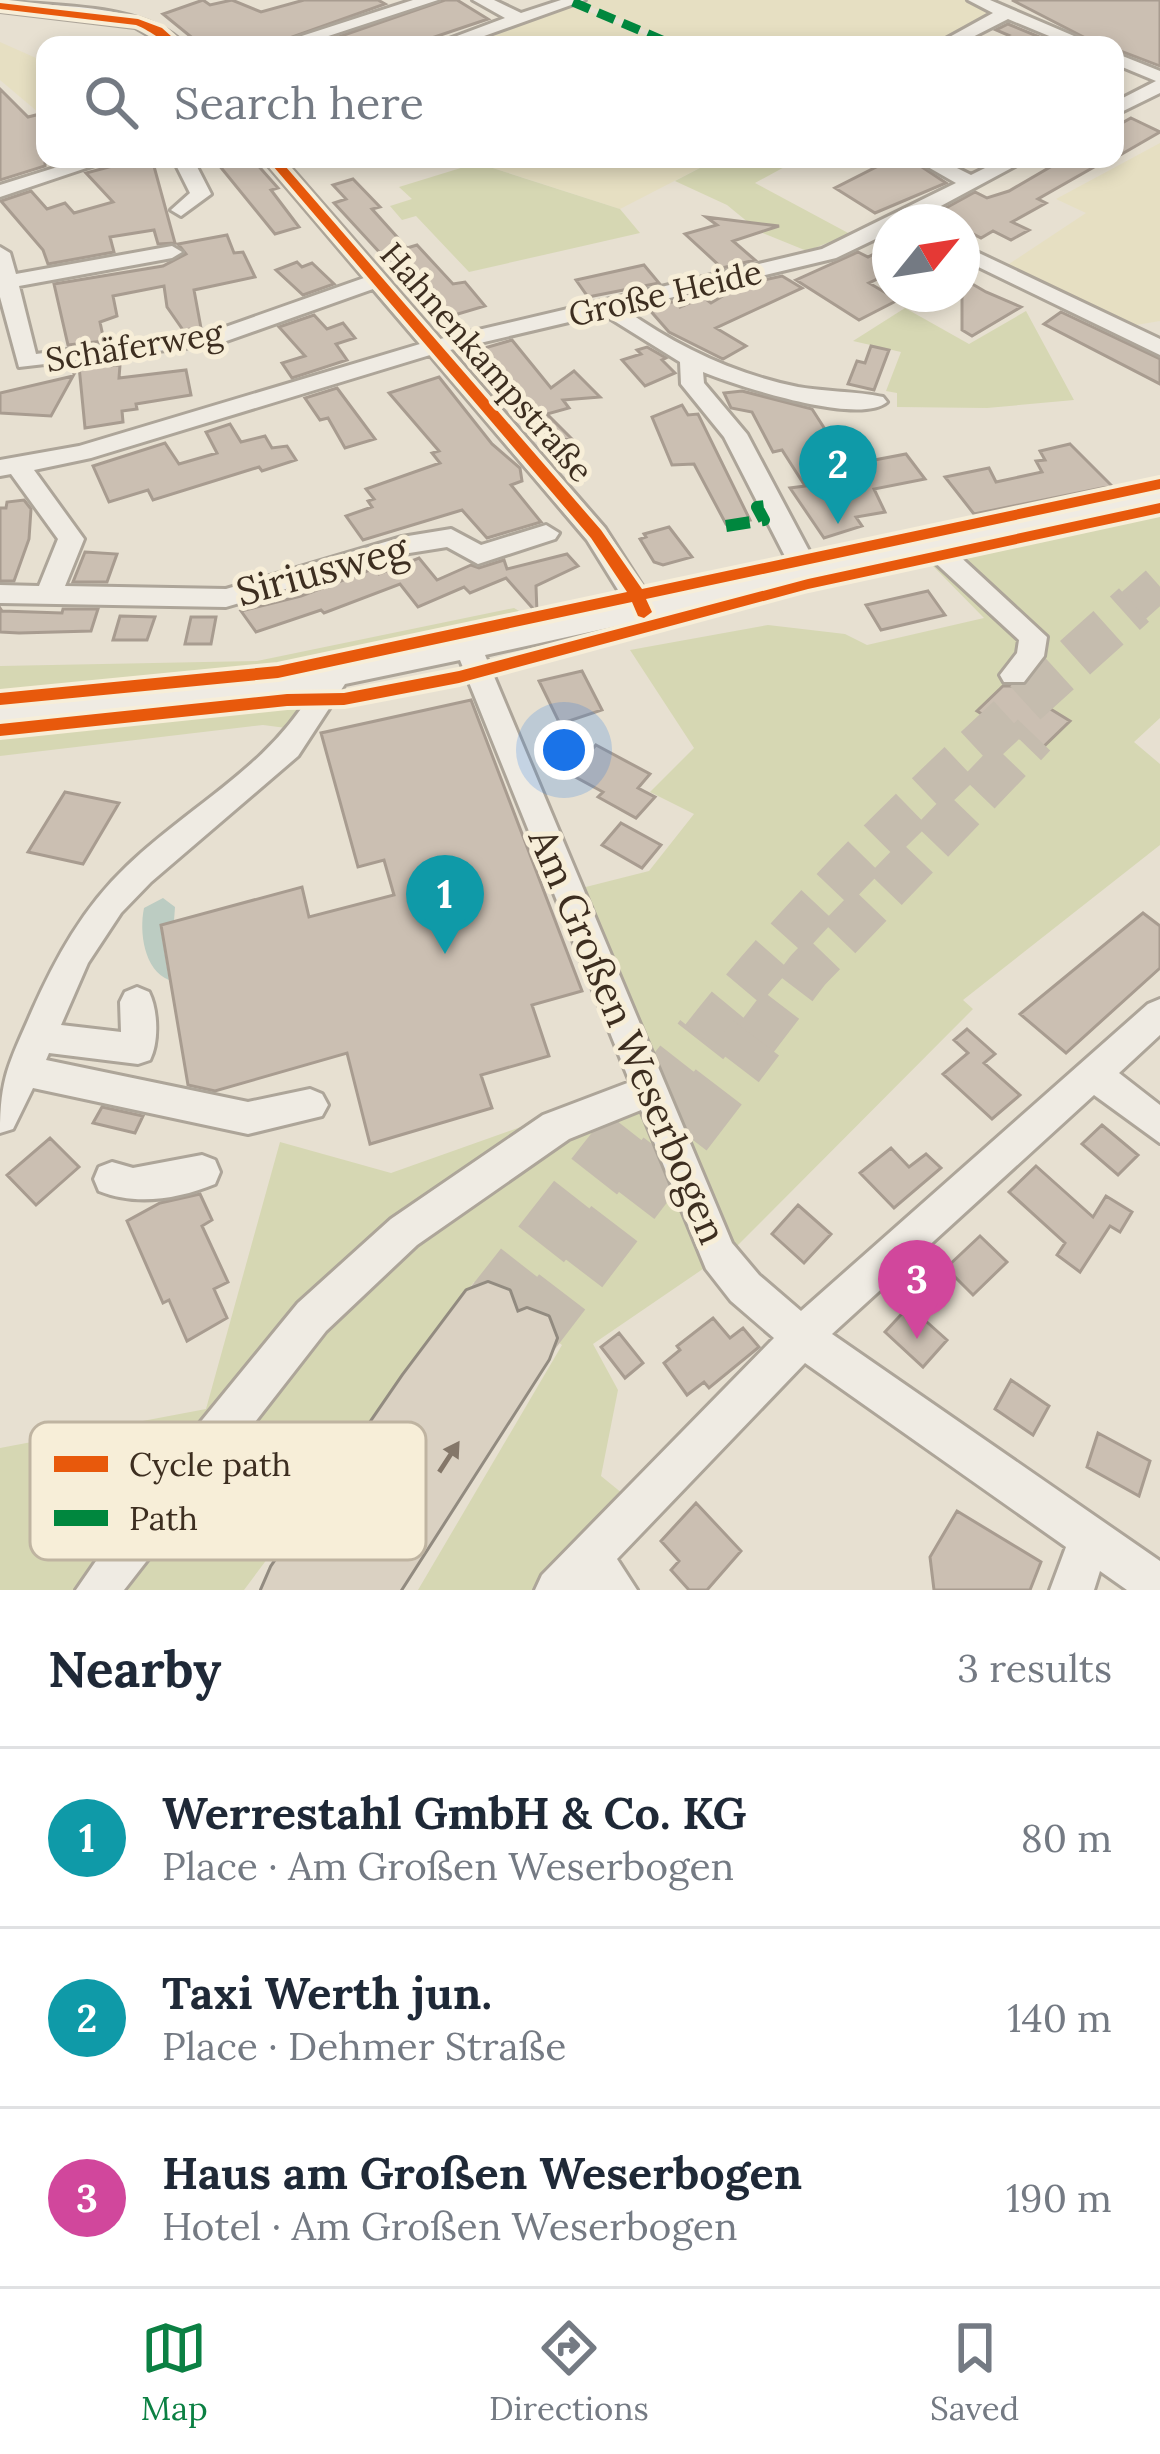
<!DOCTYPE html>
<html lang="en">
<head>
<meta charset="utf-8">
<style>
  body { margin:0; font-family:Lora,serif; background:#f2f2f3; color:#1f2937 }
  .compass { position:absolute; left:872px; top:204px; width:108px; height:108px; border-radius:50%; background:#fff; box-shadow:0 6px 18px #0003; rotate:60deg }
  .you { position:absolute; left:564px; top:750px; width:42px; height:42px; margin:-30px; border:9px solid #fff; border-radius:50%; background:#1a73e8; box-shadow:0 0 0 18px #1a73e833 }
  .badge { display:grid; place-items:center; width:78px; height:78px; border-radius:50%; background:#0b8043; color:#fff; font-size:39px; font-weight:700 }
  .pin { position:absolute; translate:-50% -99px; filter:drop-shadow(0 3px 6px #0008) }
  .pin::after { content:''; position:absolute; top:63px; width:42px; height:36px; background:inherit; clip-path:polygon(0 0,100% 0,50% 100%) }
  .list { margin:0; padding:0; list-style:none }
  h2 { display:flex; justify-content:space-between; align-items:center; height:156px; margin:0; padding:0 48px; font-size:51px }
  h2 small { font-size:39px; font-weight:400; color:#747a83 }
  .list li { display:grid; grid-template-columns:78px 1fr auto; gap:36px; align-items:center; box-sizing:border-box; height:180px; padding:0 48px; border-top:3px solid #e0e1e3 }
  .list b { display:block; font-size:45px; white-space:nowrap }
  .list p { margin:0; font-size:39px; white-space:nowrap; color:#747a83 }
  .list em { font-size:39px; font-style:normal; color:#747a83 }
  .icon { flex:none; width:66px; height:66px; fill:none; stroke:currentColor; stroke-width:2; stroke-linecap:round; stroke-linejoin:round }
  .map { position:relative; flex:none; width:1160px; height:1590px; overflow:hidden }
  .search { position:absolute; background:#fff; box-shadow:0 6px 18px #0003; left:36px; right:36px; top:36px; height:132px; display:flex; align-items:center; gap:30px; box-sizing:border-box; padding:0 42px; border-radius:24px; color:#747a83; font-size:45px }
  .sheet { height:696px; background:#fff }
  nav { display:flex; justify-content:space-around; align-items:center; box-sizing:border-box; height:168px; border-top:3px solid #e0e1e3; background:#fff; font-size:33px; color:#747a83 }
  nav a { display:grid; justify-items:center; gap:6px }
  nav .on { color:#0b8043 }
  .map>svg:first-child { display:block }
  .farmland { fill:#e6dfc2 }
  .green { fill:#d6d7b3 }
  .water { fill:#bcccc2 }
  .building { fill:#cbbfb2; stroke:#a89c90; stroke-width:3 }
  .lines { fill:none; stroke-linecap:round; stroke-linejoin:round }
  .highway-tunnel-far2 { stroke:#c5bcae; stroke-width:36; stroke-dasharray:36 18; stroke-linecap:butt }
  .highway-tunnel-far1 { stroke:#c5bcae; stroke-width:45; stroke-dasharray:45 22; stroke-linecap:butt }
  .highway-tunnel { stroke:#c5bcae; stroke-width:58; stroke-dasharray:58 28; stroke-linecap:butt }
  .minor-casing { stroke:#ada599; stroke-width:6 }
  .highway-casing { stroke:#928b80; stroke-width:6 }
  .minor { fill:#efebe3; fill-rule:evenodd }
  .highway { fill:#dad1c2; fill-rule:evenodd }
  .quiet-far1 { stroke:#00873e; stroke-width:9; stroke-dasharray:18 9; stroke-linecap:butt }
  .quiet { stroke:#00873e; stroke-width:12; stroke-dasharray:24 12; stroke-linecap:butt }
  .cycleway-casing { stroke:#f7eed8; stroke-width:8 }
  .cycleway { fill:#e8590c; fill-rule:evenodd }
  .oneway { fill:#847769 }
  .labels { text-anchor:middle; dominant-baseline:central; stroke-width:10; stroke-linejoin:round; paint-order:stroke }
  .far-street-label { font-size:33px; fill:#3d2e20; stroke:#f7eed8 }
  .street-label { font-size:39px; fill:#3d2e20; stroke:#f7eed8 }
  .key { fill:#f7eed8; stroke:#bfb4a1; stroke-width:3 }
  .key-label { font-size:33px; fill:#3d2e20 }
</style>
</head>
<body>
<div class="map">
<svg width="1160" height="1590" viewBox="0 0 1160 1590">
  <rect width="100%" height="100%" fill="#e7e0d1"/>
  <path class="farmland" d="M589,0h377l27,13 -60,32h-251l-98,-41z
    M576,6l93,39h-215l117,-38z
    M0,42l45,20v56l-45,-38z
    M1160,143v178l-36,6 -118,-61 80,-53 -30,-14z
    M465,159h252l-97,50z"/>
  <path class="green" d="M717,159h82l-44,24 95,51 -43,17 -47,-19 -33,-27 -52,-24z
    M477,163l143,46 20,24 -171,39 -53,-56 -14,4 -12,-14 22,-7 -13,-12z
    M905,308l64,36 57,-33 48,89 -87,8 -90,-1v-14l-11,-2 15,-39 -48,-11z
    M1160,515v203l-26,24 26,22v81l-197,155 10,9 -235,236 -145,99 25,46 -17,86 27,22 -93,92h-117l144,-245 -88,-63 -230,308h-244v-142l206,-39 74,-267 111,31 245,-87 -74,-193 87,-22 45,-57 -44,-22 44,-44 -64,-98 138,-25 77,9 22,11 117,-27 -51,-52z
    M514,608l12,7 -148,33 -84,81 -31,-4 -263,31v-90l257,-5z"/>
  <path class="water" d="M163,898l12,9 -1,14 -14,4 9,55c-25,-10 -30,-48 -25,-72z"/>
  <path class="building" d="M203,0l7,5 22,-5 29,12 43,-12h74l7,4 -115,41h-69l-38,-31z
    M445,0h12l31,19 -77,26h-96z
    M1012,0h148v66l-45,-17v-4h-16z
    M1008,24l51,21h-74l23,-10 -12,-5z
    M0,89l28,28 8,-2 9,8v43l-45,14z
    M1131,118l29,14 -45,26v-31z
    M139,159h13l23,84 -17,1 -4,-14 -44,7 4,15 -66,12 -5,-14 -42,-49 30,-10 16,18 18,-6 9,10 39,-11 -27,-29z
    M214,159l39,1 25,28 -7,2 28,37 -24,7z
    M892,159h18l36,24 -71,30 -40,-25z
    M1064,159h44l-70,40 8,4 -34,19 17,8 -18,10 -18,-9 -12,7 -19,-10v-6l-27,-8 40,-22 12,6 22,-7z
    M353,179l27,28 -8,2 35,39 10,-3 36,39 12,-2 20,24 -44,13 -107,-116 12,-4 -13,-14z
    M706,217l73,9 -46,15 22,19 -33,8 -37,-34 32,-9z
    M227,235l7,18 9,-1 12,25 -61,13 7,38 -18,2 -16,-23 -3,-21 -51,10 4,20 -17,6 4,19 -36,4 -14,-61 109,-18 23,-12 -8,-10z
    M858,252l10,5 8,-4 14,8v12l-21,10 29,17 -39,20 -63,-40z
    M297,262l5,5 10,-4 22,21 -31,11 -27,-25z
    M644,265l15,18 -71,14 -12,-17z
    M782,276l20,12 -86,40 30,18 -23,13 -54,-27 -21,-24 28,-7 4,6 23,-10 8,6 30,-18z
    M962,278l24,14 35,15 -49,29 -10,-6z
    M1061,312l99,47v25l-116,-60z
    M314,315l13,14 16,-6 12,15 -19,6 11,16 -55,18 -10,-15 23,-7 -26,-29z
    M512,340l39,48 23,-17 26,26 -37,3 6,8 -22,6 24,24 -25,5 -82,-89z
    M871,346l18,4 -15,40 -26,-6 9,-23 8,2z
    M647,347l19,11 -4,2 13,13 -30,13 -23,-26 19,-6 -4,-4z
    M108,361l1,5 11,-1 -1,13 67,-8 5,25 -55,9 1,5 -15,2 1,11 -38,6 -6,-62 -5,8 -2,-9z
    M73,376l-22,40 -51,-3v-20z
    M439,377l53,67 28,24 2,13 -11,4 30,37 -54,16 -25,-28 -99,30 -17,-24 26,-9 -4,-6 6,-2 -8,-10 74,-26 -8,-10 7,-2 -50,-58z
    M337,388l38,51 -30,9 -17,-30 -8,2 -15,-22z
    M742,391l70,18 36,56 58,-11 19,25 -51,10 11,23 -29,5 6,9 -38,12 -34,-50 15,-2 -23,-36 -9,2 -21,-40 -21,-4 -7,-15z
    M682,405l6,10 10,-1 52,106 -24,4 -32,-60 -22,1 -20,-48z
    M230,424l11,18 24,-6 7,12 15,-2 9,14 -34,11 -3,-4 -106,33 -5,-10 -39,12 -16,-36 72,-23 14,21 38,-11 -11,-21z
    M1070,444l42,42 -138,28 -29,-37 44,-9 7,14 46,-10 -6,-11 9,-1 -5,-9z
    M24,500l7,9 -2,30 -15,42h-14v-73h6l1,-6z
    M669,527l23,30 -29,8 -9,-3 -14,-23 6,-2 -2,-3z
    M85,552l32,2 -10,28h-34z
    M567,554l11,12 -42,20 1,27 -31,-35 -36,15 -6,-6 -46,20 -18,-23 -76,29 -3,-3 -65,22 -15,-21 60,-15 74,-28 4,6 40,-16 18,22 34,-15 8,3 25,-8 3,9z
    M928,591l17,24 -64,15 -15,-25z
    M0,608l2,3 60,2 1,-4h35l-7,22 -72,2 -19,-1z
    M120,616l35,1 -8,23h-34z
    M191,617h25l-5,27h-26z
    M582,671l20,39 -42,14 -21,-43z
    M1003,686h10l57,35 -30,29 -63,-39z
    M471,700l111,291 -50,14 17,51 -68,19 11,33 -122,36 -23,-91 -132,38 -27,-6 -27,-160 141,-38 7,30 85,-22 -10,-35 -26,7 -37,-134z
    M596,745l54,29 -12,14 17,9 -19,21 -38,-21 5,-5 -33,-18z
    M65,792l54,11 -36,61 -55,-12z
    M621,823l40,22 -19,23 -40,-23z
    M1143,913l17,13v42l-94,85 -46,-39z
    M967,1029l28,25 -11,9 36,32 -28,24 -49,-45 25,-21 -14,-13z
    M102,1107l41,9 -8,17 -42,-10z
    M1102,1125l36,30 -20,20 -36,-31z
    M50,1138l29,29 -43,38 -29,-30z
    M891,1148l18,19 17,-13 15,14 -47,40 -34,-35z
    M1036,1166l57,51 13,-21 26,16 -12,20 -10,-6 -30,46 -23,-17 8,-12 -56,-51z
    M200,1194l12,26 -10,6 26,56 -14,7 13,29 -40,23 -18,-41 -6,3 -36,-82 33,-18z
    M798,1205l33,29 -27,29 -32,-29z
    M980,1236l27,26 -34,33 -27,-27z
    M909,1306l38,34 -24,27 -38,-35z
    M713,1318l17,20 13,-10 16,19 -50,41 -5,-6 -17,13 -23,-32 16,-13 -3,-4z
    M619,1333l24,30 -18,15 -24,-31z
    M1011,1380l38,26 -16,29 -38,-26z
    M1098,1433l52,28 -11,35 -52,-29z
    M696,1503l45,48 -34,39h-18l-18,-20 8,-9 -18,-20z
    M957,1511l84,51 -11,28h-96l-4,-33z"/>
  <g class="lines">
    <path class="highway-tunnel-far2" d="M1131,608l29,-26"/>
    <path class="highway-tunnel-far1" d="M701,1041c126,-161 281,-300 433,-436
      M754,1041l54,-71 226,-235"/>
    <path class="highway-tunnel" d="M488,1312l215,-274
      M527,1338l229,-300"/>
    <defs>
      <path id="minor" d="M413,0h25l-137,45h-27z
        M473,0h21l27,13 40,-13h24l-126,45h-26l72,-27z
        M968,0h22l105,45h-24l-63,-26 -51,26h-22l58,-32z
        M0,1c55,6 146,2 185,44h-19l-31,-18 -135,-16z
        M1115,53l45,18v22l-45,22v-13l41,-21 -41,-17z
        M83,159h30l-113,38v-12z
        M173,159h20l18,35 -30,22 -10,-6 19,-17z
        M263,159h20l157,180 382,-90 134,-66 -42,-24h25l32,16 32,-16h25l-117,63h-21v10l-54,26 -212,51c52,37 110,65 174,78 28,5 57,4 85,10l4,5c-28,24 -150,-16 -184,-30l1,11 43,51 69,130 344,-76v16l-206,47 93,86 -3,19 -20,26h-20l-4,-7 17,-22 2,-13 -90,-83 -444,98 247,588 27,32 42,36 347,-307 12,-5v36l-41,38 41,32v38l-66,-48 -262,239 328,227v29h-33l-27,-19 -6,19h-44l16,-43 -261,-184 -188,196 20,31h-102l7,-15 232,-237 -43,-37 -25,-32 -65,-159 -72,29 -152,106 -91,86 -202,259h-48l69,-100 153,-187 93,-84 152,-104 87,-33 -170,-422 -115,24 -47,72 -147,126 -30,31 -33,50 -27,62 60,7 -1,-30 5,-10 12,-5 12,5c9,18 10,50 1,68l-12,4 -89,-11 -3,7 202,42 62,-13 12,5 6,11 -6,11 -74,18 -215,-46 -20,41 -13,4c0,-57 10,-71 32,-122 24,-54 51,-103 95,-145 62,-60 141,-98 186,-176l-313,36v-22l289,-29 339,-69 -41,-66 -157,-185 -339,103 -57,12 50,69 -19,47 161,3 176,-52 49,-8 30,16 65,-20 13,8 -4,6 -77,25 -31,-17 -44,7 -177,53 -226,-4v-18l39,1 19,-47 -47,-65 -11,2v-16l79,-14 341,-102 -47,-55 -155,55 -199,23 -19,-70v-50l10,6 6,21 156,-28 10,6 -10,6 -153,28 17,68 178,-23 150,-53zM603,314l77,48 1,22 43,53 68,133 -140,31 -47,-73 -155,-178z
        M962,245l198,94v16l-198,-96z
        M202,1155l13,5 5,12 -5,12c-37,15 -79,22 -116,7l-5,-12 5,-12 13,-5 21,6z"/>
      <path id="highway" d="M488,1283l21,8 8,22 10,-4 21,8 8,21 -8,21 -148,231h-138l10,-23 132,-192 63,-84z"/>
    </defs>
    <use href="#minor" class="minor-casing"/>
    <use href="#highway" class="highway-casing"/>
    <use href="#minor" class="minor"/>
    <use href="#highway" class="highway"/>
    <path class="quiet-far1" d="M573,2l101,43"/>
    <path class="quiet" d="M726,526l38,-6 -7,-13 16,-2"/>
    <defs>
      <path id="cycleway" d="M0,3l138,16 24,9 19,17c-16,0 -29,-14 -45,-20l-136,-16z
        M267,159h12l322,371 41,59 518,-110v10l-514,110 6,13 -8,6 -6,-2 -6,-14 -354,76 -278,27v-12l278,-27 349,-74 -36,-54z
        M1160,503v10l-352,76 -349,94 -115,22 -57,1 -287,30v-12l287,-30 57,-1 115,-22 349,-92z"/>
    </defs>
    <use href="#cycleway" class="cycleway-casing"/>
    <use href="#cycleway" class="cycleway"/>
  </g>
  <defs><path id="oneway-solid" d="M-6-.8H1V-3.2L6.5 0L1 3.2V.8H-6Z" transform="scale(3)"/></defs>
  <use class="oneway" href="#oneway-solid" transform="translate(449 1457) rotate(-57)"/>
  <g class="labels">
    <g class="far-street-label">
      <text transform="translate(665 293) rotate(-13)">Große Heide</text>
      <text transform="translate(134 346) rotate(-9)">Schäferweg</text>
      <text transform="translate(487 362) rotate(49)">Hahnenkampstraße</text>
    </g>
    <g class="street-label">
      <text transform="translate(322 570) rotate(-15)">Siriusweg</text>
      <text transform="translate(628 1036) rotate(67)">Am Großen Weserbogen</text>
    </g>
  </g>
  <rect x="30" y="1422" width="396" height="138" rx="18" class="key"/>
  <rect x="54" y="1456" width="54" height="16" fill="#e8590c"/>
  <rect x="54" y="1510" width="54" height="16" fill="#00873e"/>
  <g class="key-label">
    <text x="129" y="1476">Cycle path</text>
    <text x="129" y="1530">Path</text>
  </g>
</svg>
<svg class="compass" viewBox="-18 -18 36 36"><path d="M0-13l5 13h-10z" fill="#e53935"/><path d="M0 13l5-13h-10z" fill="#747a83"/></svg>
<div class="you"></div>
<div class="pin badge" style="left:445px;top:954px;background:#0f9aa8">1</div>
<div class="pin badge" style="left:838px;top:524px;background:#0f9aa8">2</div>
<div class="pin badge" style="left:917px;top:1339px;background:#d1479c">3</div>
<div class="search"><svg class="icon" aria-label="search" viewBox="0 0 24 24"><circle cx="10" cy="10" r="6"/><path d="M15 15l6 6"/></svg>Search here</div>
</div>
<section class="sheet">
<h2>Nearby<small>3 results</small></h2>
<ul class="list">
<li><span class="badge" style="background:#0f9aa8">1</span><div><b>Werrestahl GmbH &amp; Co. KG</b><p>Place · Am Großen Weserbogen</p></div><em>80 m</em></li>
<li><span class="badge" style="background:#0f9aa8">2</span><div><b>Taxi Werth jun.</b><p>Place · Dehmer Straße</p></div><em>140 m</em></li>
<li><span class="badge" style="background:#d1479c">3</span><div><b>Haus am Großen Weserbogen</b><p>Hotel · Am Großen Weserbogen</p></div><em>190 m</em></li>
</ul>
</section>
<nav>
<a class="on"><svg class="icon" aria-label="map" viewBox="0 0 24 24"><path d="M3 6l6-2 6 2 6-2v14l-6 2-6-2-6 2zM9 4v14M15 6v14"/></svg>Map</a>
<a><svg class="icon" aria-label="directions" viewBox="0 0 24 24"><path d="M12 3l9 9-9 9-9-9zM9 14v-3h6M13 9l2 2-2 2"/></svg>Directions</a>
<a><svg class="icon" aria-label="saved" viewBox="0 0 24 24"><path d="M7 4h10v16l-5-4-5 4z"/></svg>Saved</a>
</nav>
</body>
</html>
